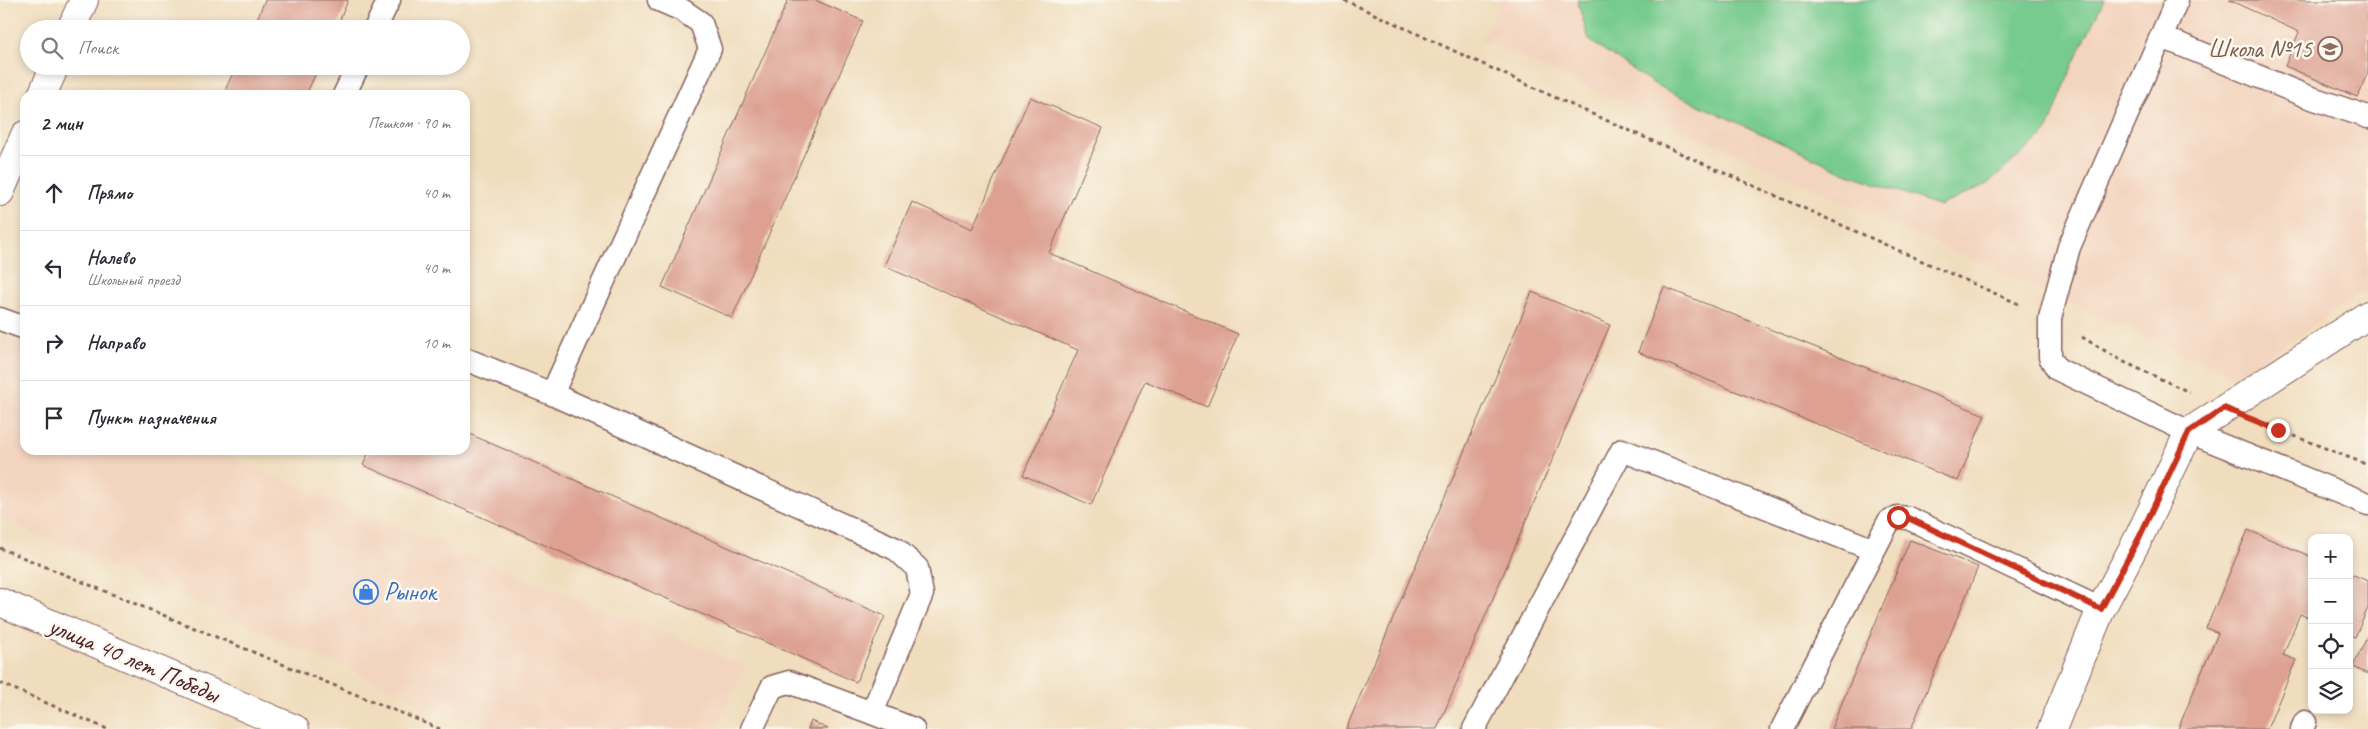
<!DOCTYPE html>
<html lang="ru">
<head>
<meta charset="utf-8">
<style>
  body { margin:0; font-family:Caveat,sans-serif; background:#f7f7f7; color:#2b2b33 }
  .controls { position:absolute; right:15px; bottom:15px; display:grid; overflow:hidden; border-radius:10px; box-shadow:0 2px 8px #0003 }
  .controls button { width:45px; height:45px; display:grid; place-items:center; padding:0; border:0; border-bottom:1px solid #e1e1e2; background:#fff; color:#2b2b33; font:25px sans-serif }
  .stop { position:absolute; width:15px; height:15px; margin:-11px; border:4px solid #c8321e; border-radius:50%; background:#fff }
  .stop.end { background:#c8321e; border-color:#fff; box-shadow:0 1px 5px #0008 }
  .list { margin:0; padding:0; list-style:none }
  h2 { display:flex; justify-content:space-between; align-items:center; height:65px; margin:0; padding:0 20px; font-size:21px }
  h2 small { font-size:16px; font-weight:400; color:#7c7c81 }
  .list li { display:grid; grid-template-columns:32px 1fr auto; gap:15px; align-items:center; box-sizing:border-box; height:75px; padding:0 20px; border-top:1px solid #e1e1e2 }
  .list b { display:block; font-size:19px; white-space:nowrap }
  .list p { margin:0; font-size:16px; white-space:nowrap; color:#7c7c81 }
  .list em { font-size:16px; font-style:normal; color:#7c7c81 }
  .icon { flex:none; width:28px; height:28px; fill:none; stroke:currentColor; stroke-width:2; stroke-linecap:round; stroke-linejoin:round }
  .map { position:relative; flex:none; width:2368px; height:729px; overflow:hidden }
  .search { position:absolute; background:#fff; box-shadow:0 2px 8px #0003; left:20px; top:20px; width:450px; height:55px; display:flex; align-items:center; gap:12px; box-sizing:border-box; padding:0 18px; border-radius:28px; color:#7c7c81; font-size:19px }
  .panel { position:absolute; background:#fff; box-shadow:0 2px 8px #0003; left:20px; top:90px; width:450px; height:365px; border-radius:15px }
  .map>svg:first-child { display:block }
  .built { fill:#f3d4be }
  .green { fill:#77cb8e; stroke:#60755c }
  .building { fill:#dda091 }
  .lines { fill:none; stroke-linecap:round; stroke-linejoin:round }
  .service-casing { stroke:#84625e; stroke-width:25 }
  .minor-casing { stroke:#84625e; stroke-width:30 }
  .path { stroke:#84625e; stroke-width:3; stroke-dasharray:4 4; stroke-linecap:butt }
  .service { stroke:#fff; stroke-width:22 }
  .minor { stroke:#fff; stroke-width:28 }
  .route { stroke:#c8321e; stroke-width:6 }
  .labels { text-anchor:middle; dominant-baseline:central; stroke-width:5; stroke-linejoin:round; paint-order:stroke }
  .education-label { font-size:25px; fill:#785e54; stroke:#fbf7ec; text-anchor:end }
  .shop-label { font-size:25px; fill:#366cbe; stroke:#fbf7ec; text-anchor:start }
  .street-label { font-size:25px; fill:#4a1f2b; stroke:#fbf7ec }
</style>
</head>
<body>
<div class="map">
<svg width="2368" height="729" viewBox="0 0 2368 729">
  <rect width="100%" height="100%" fill="#fbf7ec"/>
  <filter id="ink" filterUnits="userSpaceOnUse"><feTurbulence type="fractalNoise" baseFrequency=".02" numOctaves="2"/><feDisplacementMap in="SourceGraphic" scale="10" xChannelSelector="R" yChannelSelector="G"/><feConvolveMatrix kernelMatrix="1 2 1 2 8 2 1 2 1" color-interpolation-filters="sRGB"/></filter>
  <filter id="wash" filterUnits="userSpaceOnUse"><feTurbulence type="fractalNoise" baseFrequency=".0096" numOctaves="4" result="noise"/><feDisplacementMap in="SourceGraphic" scale="20" xChannelSelector="R" yChannelSelector="G"/><feGaussianBlur stdDeviation="1.12" result="paint"/><feColorMatrix in="noise" values="0 0 0 0 0 0 0 0 0 0 0 0 0 0 0 0 0 1.4 0 .05"/><feComposite in="paint" operator="in"/></filter>
  <g filter="url(#wash)">
    <rect width="100%" height="100%" fill="#f0ddbd"/>
    <path class="built" d="M1500,0h868v289l-132,88 -754,-337z
      M0,338l9,1 16,6v105h189l104,45 427,171 -29,63h-229l-487,-211z"/>
    <path class="green" d="M1577,0h527l-31,64 -26,68 -60,52 -47,22 -94,-33 -192,-89 -65,-44z"/>
    <g id="blocks">
      <path class="building" d="M265,0h83l-12,29h-83z
        M788,0h27l48,21 -131,297 -70,-31z
        M2229,0h139v72l-11,25 -72,-31 14,-34z
        M236,66h83l-13,29h-83z
        M1030,97l73,31 -54,125 189,81 -31,73 -62,-26 -54,124 -68,-30 55,-125 -194,-84 28,-64 60,27z
        M1664,287l321,128 -27,66 -320,-129z
        M1532,292l78,33 -173,404h-91z
        M465,432l420,184 -29,66 -493,-217 7,-15h95z
        M2248,530l64,27v62l-12,-5 -17,41 13,5 -29,69h-89l40,-96 -12,-5z
        M1910,540l68,27 -67,162h-80z
        M2349,573l19,8v27l-13,29 -6,-2z
        M2368,635v39l-15,-7z
        M811,721l17,8h-20z"/>
    </g>
  </g>
  <g filter="url(#ink)">
    <use href="#blocks" fill-opacity="0" stroke="#84625e" stroke-width="1"/>
    <g class="lines">
      <defs>
        <path id="service" d="M2177,0l-108,247 -19,71v39l7,12 132,63 179,72
          M375,29l14,-29
          M2162,37l144,59 62,21
          M344,95l14,-29
          M0,319l25,9
          M465,359l87,35 344,155 21,19 5,26 -50,119 -83,-31 -17,5 -20,42
          M552,394l158,-345 -9,-26 -19,-13 -23,-10
          M1874,550l15,-29 9,-4 10,1 193,91
          M872,713l41,16
          M1474,729l148,-279 252,100 -92,179
          M2302,729l3,-7"/>
        <path id="minor" d="M71,29l13,-29
          M42,95l13,-29
          M0,192l25,-57
          M0,602l295,127
          M2052,729l49,-120 38,-72 50,-105 179,-117"/>
      </defs>
      <use href="#service" class="service-casing"/>
      <use href="#minor" class="minor-casing"/>
      <path class="path" d="M1344,0l210,97 467,208
        M2082,337l40,24 67,31
        M2264,424l104,41
        M0,548l440,181
        M0,683l107,46"/>
      <use href="#service" class="service"/>
      <use href="#minor" class="minor"/>
    </g>
  </g>
  <g class="lines" filter="url(#ink)">
    <path class="route" d="M1898,517l10,1 193,91 38,-71 50,-106 35,-24 54,22"/>
  </g>
  <defs>
    <symbol id="school-ring" viewBox="-11 -11 22 22"><circle r="9.5" fill="#fbf7ec" stroke="#8d6e63" stroke-width="1.5"/><path d="M0-5L7-2L0 1L-7-2ZM-4 1L0 2.5L4 1V4Q0 6-4 4Z" fill="#8d6e63"/></symbol>
    <symbol id="shop-ring" viewBox="-11 -11 22 22"><circle r="9.5" fill="#fbf7ec" stroke="#3f7fe0" stroke-width="1.5"/><path d="M-5-2.5h2.3a2.7 3.5 0 0 1 5.4 0H5L5.5 6h-11ZM-1.5-2.5h3a1.5 2.3 0 0 0-3 0Z" fill="#3f7fe0"/></symbol>
  </defs>
  <g fill-rule="evenodd">
    <use href="#school-ring" x="2316" y="35" width="28" height="28"/>
    <use href="#shop-ring" x="352" y="578" width="28" height="28"/>
  </g>
  <g class="labels">
    <g class="education-label">
      <text x="2312" y="49">Школа №15</text>
    </g>
    <g class="shop-label">
      <text x="384" y="592">Рынок</text>
    </g>
    <g class="street-label">
      <text transform="translate(134 660) rotate(23)">улица 40 лет Победы</text>
    </g>
  </g>
</svg>
<div class="controls">
<button>+</button>
<button>−</button>
<button><svg class="icon" aria-label="locate" viewBox="0 0 24 24"><circle cx="12" cy="12" r="6"/><path d="M12 2v4M12 18v4M2 12h4M18 12h4"/></svg></button>
<button><svg class="icon" aria-label="layers" viewBox="0 0 24 24"><path d="M12 4l9 5-9 5-9-5zM3 14l9 5 9-5"/></svg></button>
</div>
<div class="stop" style="left:1898px;top:517px"></div>
<div class="stop end" style="left:2278px;top:430px"></div>
<div class="search"><svg class="icon" aria-label="search" viewBox="0 0 24 24"><circle cx="10" cy="10" r="6"/><path d="M15 15l6 6"/></svg>Поиск</div>
<section class="panel">
<h2>2 мин<small>Пешком · 90 m</small></h2>
<ul class="list">
<li><svg class="icon" aria-label="ahead" viewBox="0 0 24 24"><path d="M12 20V5M6 11l6-6 6 6"/></svg><div><b>Прямо</b></div><em>40 m</em></li>
<li><svg class="icon" aria-label="left" viewBox="0 0 24 24"><path d="M17 20v-9H6M10 6l-5 5 5 5"/></svg><div><b>Налево</b><p>Школьный проезд</p></div><em>40 m</em></li>
<li><svg class="icon" aria-label="right" viewBox="0 0 24 24"><path d="M7 20v-9h11M14 6l5 5-5 5"/></svg><div><b>Направо</b></div><em>10 m</em></li>
<li><svg class="icon" aria-label="arrive" viewBox="0 0 24 24"><path d="M6 21V4h12l-3 4 3 4H6"/></svg><div><b>Пункт назначения</b></div></li>
</ul>
</section>
</div>
</body>
</html>
